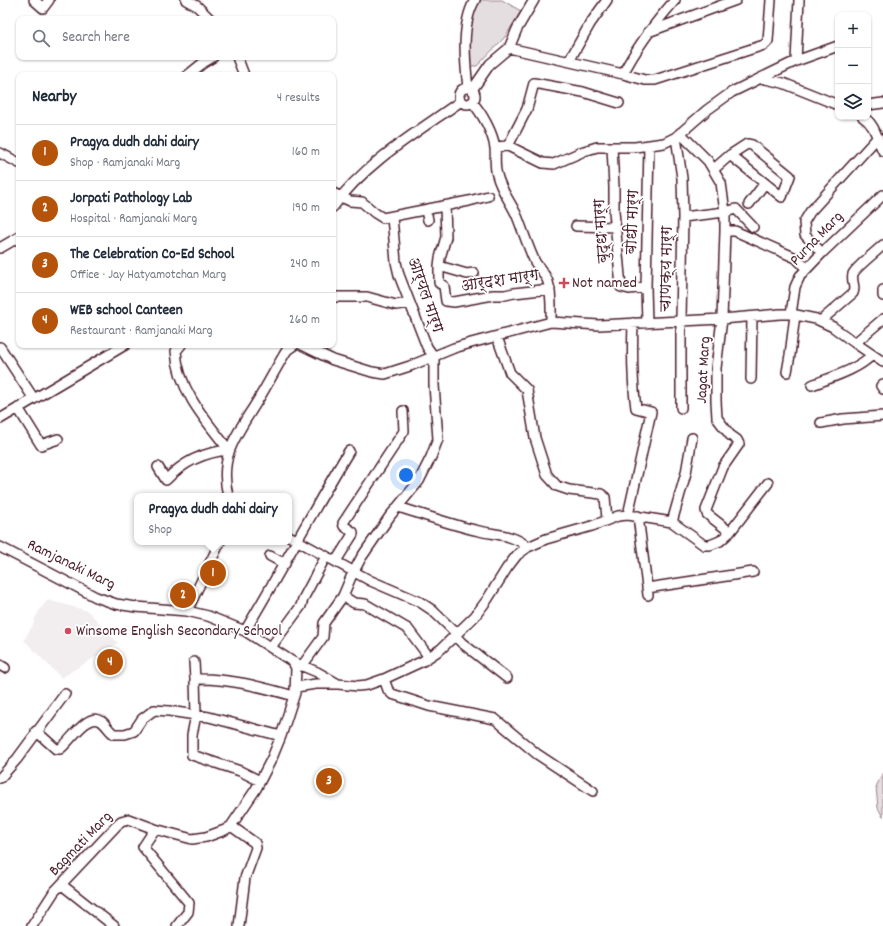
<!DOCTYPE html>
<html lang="en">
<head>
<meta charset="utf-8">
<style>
  body { margin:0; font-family:Dekko,"Playpen Sans Deva",sans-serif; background:#f2f2f3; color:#1f2937 }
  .controls { position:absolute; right:12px; top:12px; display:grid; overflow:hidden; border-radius:8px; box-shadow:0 1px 3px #0004 }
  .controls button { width:36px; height:36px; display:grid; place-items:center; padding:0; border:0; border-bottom:1px solid #e0e1e3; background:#fff; color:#1f2937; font:20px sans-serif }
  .you { position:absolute; left:406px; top:475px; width:14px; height:14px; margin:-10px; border:3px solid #fff; border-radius:50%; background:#1a73e8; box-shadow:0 0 0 6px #1a73e833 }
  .badge { display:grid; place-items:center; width:26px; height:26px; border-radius:50%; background:#b45309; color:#fff; font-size:13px; font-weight:700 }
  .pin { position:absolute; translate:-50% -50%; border:2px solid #fff; box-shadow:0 1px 4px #0006 }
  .popup { position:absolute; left:134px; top:493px; width:158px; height:52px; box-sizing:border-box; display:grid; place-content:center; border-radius:8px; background:#fff; filter:drop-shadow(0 1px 3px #0005); font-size:13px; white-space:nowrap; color:#747a83 }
  .popup b { font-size:15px; color:#1f2937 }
  .popup::after { content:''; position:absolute; left:50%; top:100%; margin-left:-8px; border:8px solid transparent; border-top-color:#fff }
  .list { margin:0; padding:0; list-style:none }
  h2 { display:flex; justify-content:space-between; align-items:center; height:52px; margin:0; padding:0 16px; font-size:17px }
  h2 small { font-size:13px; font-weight:400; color:#747a83 }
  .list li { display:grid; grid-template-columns:26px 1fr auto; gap:12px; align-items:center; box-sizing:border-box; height:56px; padding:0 16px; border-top:1px solid #e0e1e3 }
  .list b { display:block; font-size:15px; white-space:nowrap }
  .list p { margin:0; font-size:13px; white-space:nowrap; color:#747a83 }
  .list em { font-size:13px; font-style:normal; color:#747a83 }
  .icon { flex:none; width:22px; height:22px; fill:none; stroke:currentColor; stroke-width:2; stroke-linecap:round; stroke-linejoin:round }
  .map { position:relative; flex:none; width:883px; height:926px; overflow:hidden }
  .search { position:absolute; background:#fff; box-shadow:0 1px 3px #0004; left:16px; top:16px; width:320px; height:44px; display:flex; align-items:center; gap:10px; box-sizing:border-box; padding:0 14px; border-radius:8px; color:#747a83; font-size:15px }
  .panel { position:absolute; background:#fff; box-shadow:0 1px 3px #0004; left:16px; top:72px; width:320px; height:276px; border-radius:8px }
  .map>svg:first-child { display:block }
  .built { fill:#f2eeef }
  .green { fill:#e5dee0; stroke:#987e86 }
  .forest { fill:url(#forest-crowns); stroke:#987e86 }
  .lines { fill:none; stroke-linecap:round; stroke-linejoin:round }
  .street-casing { stroke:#4a1f2b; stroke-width:12 }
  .street { stroke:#fff; stroke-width:9 }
  .poi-dot { fill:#d1495b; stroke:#fff; stroke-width:1.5 }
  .labels { text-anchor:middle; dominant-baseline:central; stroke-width:3.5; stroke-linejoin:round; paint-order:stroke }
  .street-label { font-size:16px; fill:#4a1f2b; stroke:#fff }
  .poi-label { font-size:16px; fill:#4a1f2b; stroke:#fff; text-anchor:start }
</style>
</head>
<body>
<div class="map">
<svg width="883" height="926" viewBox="0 0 883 926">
  <defs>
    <pattern id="forest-crowns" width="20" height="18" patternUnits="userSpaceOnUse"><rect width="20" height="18" fill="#e5dee0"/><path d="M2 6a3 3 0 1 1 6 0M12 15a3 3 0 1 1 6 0" fill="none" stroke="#c6bec0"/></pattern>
  </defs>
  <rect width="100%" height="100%" fill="#fff"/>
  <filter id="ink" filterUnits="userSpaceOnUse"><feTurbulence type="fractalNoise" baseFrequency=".025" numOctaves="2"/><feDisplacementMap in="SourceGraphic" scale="8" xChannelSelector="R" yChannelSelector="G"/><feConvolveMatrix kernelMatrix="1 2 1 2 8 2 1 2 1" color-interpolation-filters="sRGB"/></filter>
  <g filter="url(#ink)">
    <path class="built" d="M48,600l40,11 30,32 -57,35 -37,-38 10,-17 1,-5 6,-10z"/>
    <path class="green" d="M480,0h22l19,11 -16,26 -28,29h-8c0,-22 0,-46 11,-66z"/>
    <path class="forest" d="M883,772v45l-5,-9 -2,-21z"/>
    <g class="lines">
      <defs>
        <path id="street" d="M34,0l9,8 6,-8
          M186,0l11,6 13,13
          M648,32l88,-32
          M509,48l114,26 22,6h10l109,-35 4,-4 3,-41
          M237,57l7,18
          M569,61l21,-37 17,-24
          M796,61l3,-61
          M623,74c14,-28 32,-51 52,-74
          M188,75l15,-12 10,-6
          M761,78l22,5 55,22
          M459 96a8 8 0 1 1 16 0a8 8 0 1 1-16 0Z
          M468,88c-3,-26 -7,-65 7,-88
          M472,90l18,-26 19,-16 8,-19 17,-29
          M472,102c10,11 21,31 23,46 1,9 -1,18 2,27 4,16 14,27 20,41 6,15 11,31 18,46 4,6 11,13 13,20 4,12 3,27 3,40
          M868,105l15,-2
          M863,117c12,7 14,22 20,34
          M680,133l28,28 13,22 4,29v19l-3,88 -6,49v33l1,17 13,17 7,5 2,4 -16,23 -17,43 1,4 23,18
          M676,137l6,41 1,39 -2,103v88
          M508,146l19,-37 7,-26 49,9 36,11
          M495,147l13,-1 35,17 11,1 30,-13 13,-4h38l29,-4 12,-6 31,-27 25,-18 64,-31 42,-15
          M612,147l2,40v24l7,76 8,2 17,-2
          M0,153l19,10
          M714,169l16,-14 52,42 8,-21 -38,-31 -5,-1 -17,11
          M333,193l17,8 12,1 13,11 8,5 86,-17 19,-5
          M749,204l16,-21
          M333,207c33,-45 83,-74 128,-106
          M426,210l2,10
          M392,217l4,45 3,13 28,72 7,10
          M683,217l42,-5 11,-3 17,18
          M576,226l40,1
          M725,231h10l61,27 10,10
          M0,248l19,-11
          M822,253l-17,-18 -1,-13 6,-10 68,-75
          M439,266l1,-8 6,-21 -1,-31
          M474,273l-7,1 -28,-8v17l5,3 2,15 8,1 39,-7h12l9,-2 36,-4
          M883,290v6
          M333,297h34l29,8 14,-2
          M791,314l4,-27 5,-11 22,-23 61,-58
          M821,321l3,-3 29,-25c3,-6 -2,-12 0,-19 2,-6 24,-23 30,-29
          M647,323l-1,-36 3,-141
          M497,337l13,36 17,17 8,48 12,37 10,11 12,4 32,4 4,3 2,22
          M855,343l28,-24
          M181,345l-5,6c2,39 30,70 53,99
          M302,345l31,15 39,12 13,2 25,-8 44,-18 17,-5 80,-21 48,3 123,-6 58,-5h11l25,5 17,8 22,16 28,19
          M0,347l34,52
          M787,372l3,-17 5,-40
          M751,379l1,-62
          M883,384l-2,2 2,3
          M812,385c20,-8 45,-15 60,-30
          M18,408l23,37 17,-6
          M0,419l125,-74
          M821,423l22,-4 40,-3
          M158,467l8,13c17,-18 39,-28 63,-30
          M228,496c-10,-41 10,-63 30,-96 10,-16 19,-34 29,-50l7,-5
          M398,507c27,8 54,18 81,24 17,4 34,3 49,16
          M628,515l23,-103 -15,-4c-4,-28 -4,-57 -3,-85
          M638,516l10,79
          M672,522l14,-49 6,-35
          M289,536l82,45 49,21 12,8 25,24
          M0,547l96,50 20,7 20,3 51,4 21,5 37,15 48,31 24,10 21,12 20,2 9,-1 17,-6 39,-18 18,-12 34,-33 12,-16 20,-32 10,-13 11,-8 18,-8 46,-13 26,-10 10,-1 44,7 32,23h6l10,-4 10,-9 38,-49
          M270,556l15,8
          M336,561l17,-27v-2l-9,-6 -1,-3 61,-92 -1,-20
          M647,588l106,-16
          M343,596l11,7 11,1 43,25 21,28
          M187,611l33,-69
          M245,631c36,-60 68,-121 104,-180
          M455,636l7,7 45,35
          M271,647l30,-41 2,-7 23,-43
          M194,662l1,17
          M0,665l5,3
          M302,666l21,-29 1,-14 19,-27 8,-19 10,-19 29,-42 29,-35 12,-24 7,-18 -4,-54v-28
          M384,679l4,11 4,4 37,12 66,13 42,35 56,37
          M296,687l20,-3h22
          M36,731l20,18h4c10,-7 27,-37 41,-28 5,3 8,10 13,13h11l9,-3 8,-12 12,-9 15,1 40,6 72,19
          M0,778l17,-19 48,-65
          M260,781l-20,-10 -48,-16v-20l4,-20 -1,-36c34,-1 67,8 99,17
          M231,826l24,17 1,5 -11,30 -6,48
          M155,829l-12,18 46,56 -1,9 -11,14
          M62,885l52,41
          M32,926l22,-34 67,-71 7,-2 27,10 37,10 14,-2 19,-7 6,-4 25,-37 16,-31 9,-22 14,-43 1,-25 -3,-6"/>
      </defs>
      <use href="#street" class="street-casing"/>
      <use href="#street" class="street"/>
    </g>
  </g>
  <g class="poi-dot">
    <path d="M562 277h4v4h4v4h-4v4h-4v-4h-4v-4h4z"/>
    <circle cx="68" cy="631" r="4"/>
  </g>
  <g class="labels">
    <g class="street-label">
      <text transform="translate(633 222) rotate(-88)">बोधी मार्ग</text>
      <text transform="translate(602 231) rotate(-94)">बुद्ध मार्ग</text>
      <text transform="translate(817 239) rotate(-46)">Purna Marg</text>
      <text transform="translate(667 269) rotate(-89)">चाणक्य मार्ग</text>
      <text transform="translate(500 281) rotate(-8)">आर्दश मार्ग</text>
      <text transform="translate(425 295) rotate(71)">आर्यल मार्ग</text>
      <text transform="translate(704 370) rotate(-87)">Jagat Marg</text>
      <text transform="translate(71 565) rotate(26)">Ramjanaki Marg</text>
      <text transform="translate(81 844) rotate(-46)">Bagmati Marg</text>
    </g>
    <g class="poi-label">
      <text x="572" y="283">Not named</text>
      <text x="76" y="631">Winsome English Secondary School</text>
    </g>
  </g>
</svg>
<div class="controls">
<button>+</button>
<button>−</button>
<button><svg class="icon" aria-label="layers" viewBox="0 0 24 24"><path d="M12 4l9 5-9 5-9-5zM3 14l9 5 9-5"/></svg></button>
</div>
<div class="you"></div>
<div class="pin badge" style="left:213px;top:573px">1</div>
<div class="popup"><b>Pragya dudh dahi dairy</b>Shop</div>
<div class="pin badge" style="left:183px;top:595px">2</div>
<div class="pin badge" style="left:329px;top:781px">3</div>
<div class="pin badge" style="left:110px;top:662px">4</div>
<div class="search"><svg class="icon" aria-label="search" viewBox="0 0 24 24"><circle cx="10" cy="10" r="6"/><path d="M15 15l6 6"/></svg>Search here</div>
<section class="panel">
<h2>Nearby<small>4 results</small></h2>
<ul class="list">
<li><span class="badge">1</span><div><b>Pragya dudh dahi dairy</b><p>Shop · Ramjanaki Marg</p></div><em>160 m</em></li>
<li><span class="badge">2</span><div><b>Jorpati Pathology Lab</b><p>Hospital · Ramjanaki Marg</p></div><em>190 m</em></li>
<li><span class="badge">3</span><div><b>The Celebration Co-Ed School</b><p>Office · Jay Hatyamotchan Marg</p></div><em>240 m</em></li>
<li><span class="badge">4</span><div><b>WEB school Canteen</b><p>Restaurant · Ramjanaki Marg</p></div><em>260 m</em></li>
</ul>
</section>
</div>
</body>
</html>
